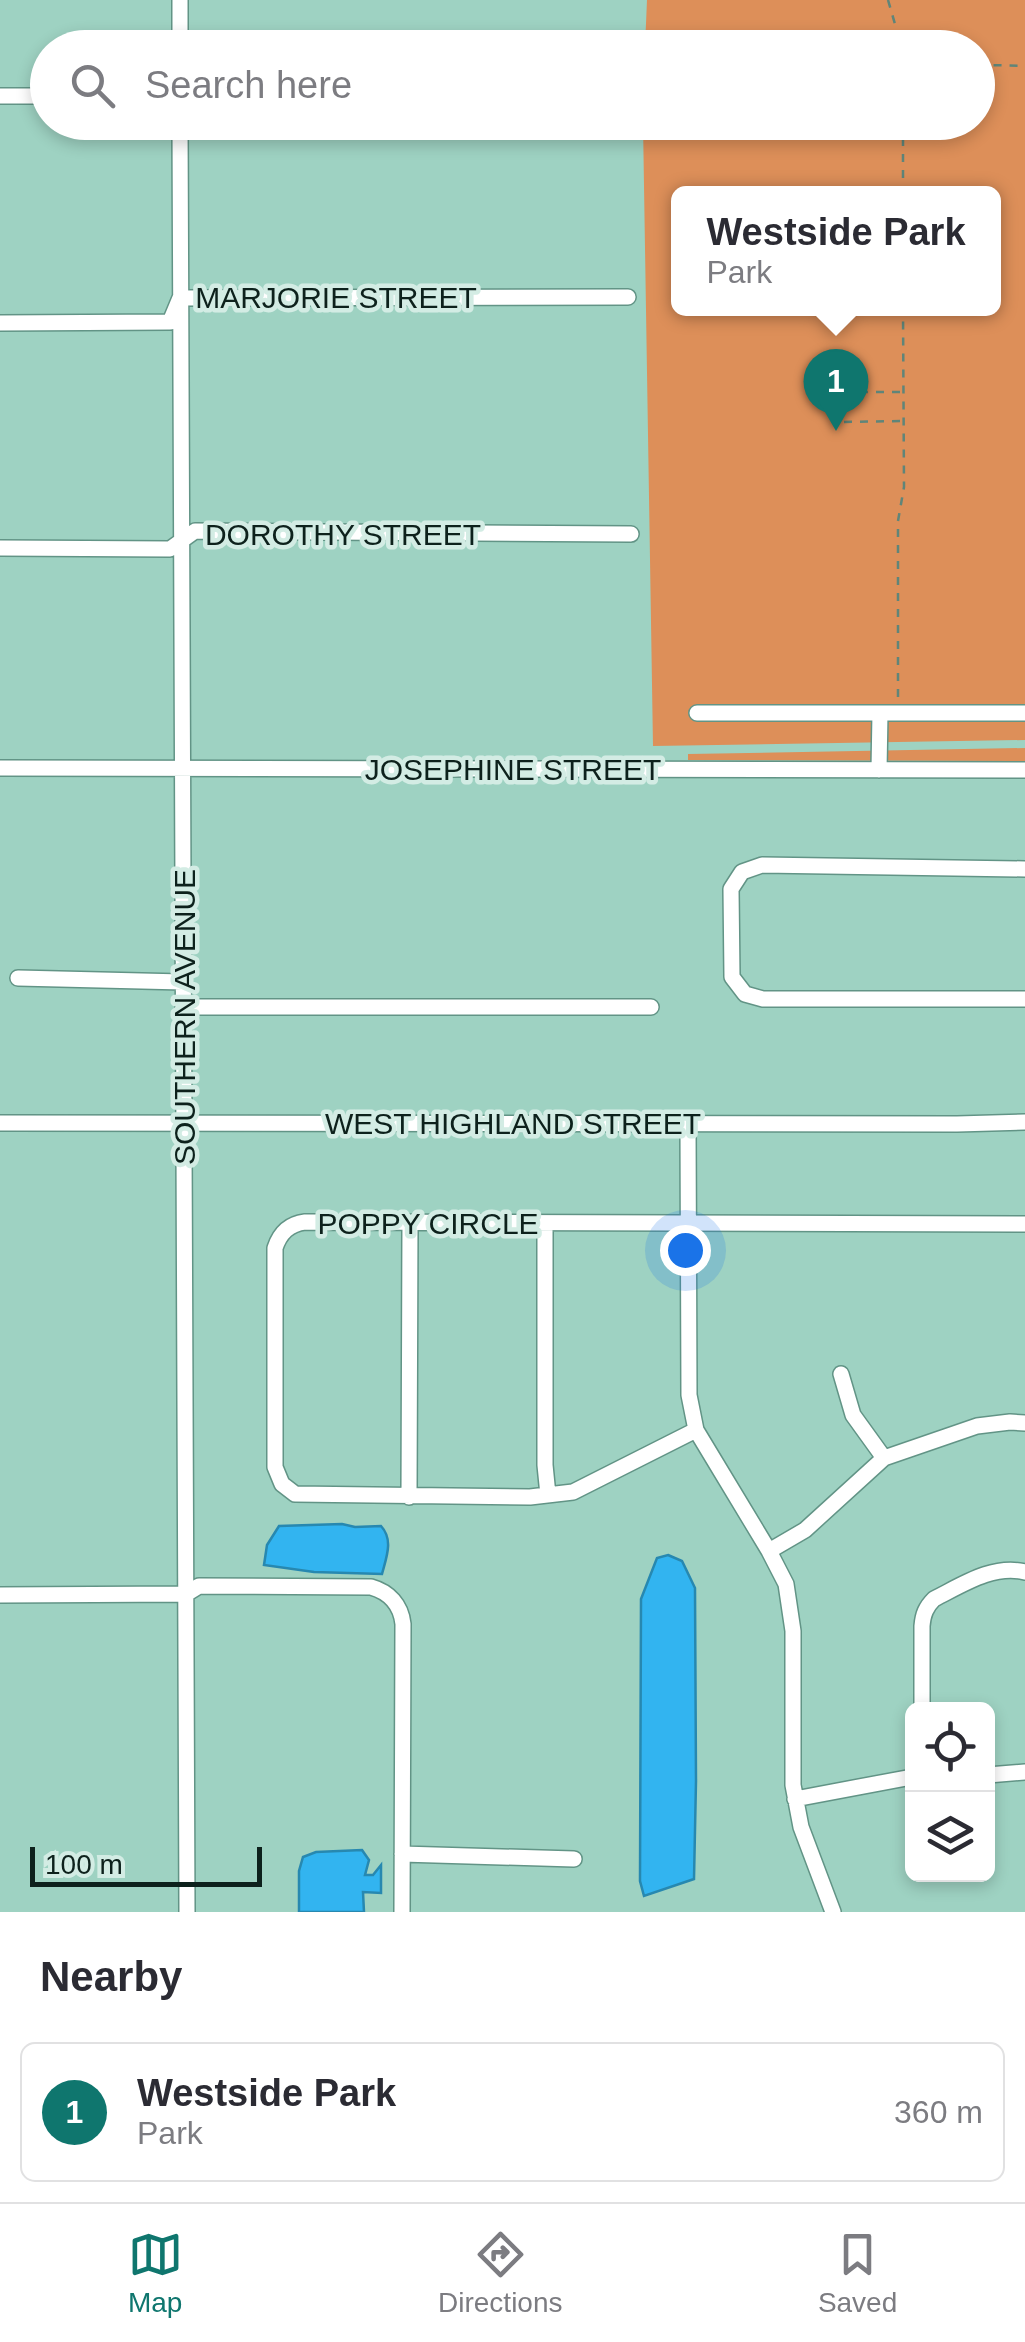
<!DOCTYPE html>
<html lang="en">
<head>
<meta charset="utf-8">
<style>
  body { margin:0; font-family:Helvetica,sans-serif; background:#f2f2f3; color:#2b2b33 }
  .controls { position:absolute; right:30px; bottom:30px; display:grid; overflow:hidden; border-radius:15px; box-shadow:0 5px 15px #0003 }
  .controls button { width:90px; height:90px; display:grid; place-items:center; padding:0; border:0; border-bottom:2px solid #e1e1e2; background:#fff; color:#2b2b33; font:50px sans-serif }
  .scale { position:absolute; left:30px; bottom:25px; width:232px; box-sizing:border-box; padding-left:10px; border:5px solid #0d211c; border-top:0; font-size:28px; line-height:35px; white-space:nowrap; color:#0d211c; -webkit-text-stroke:8px #d3ece4; paint-order:stroke }
  .you { position:absolute; left:685px; top:1250px; width:35px; height:35px; margin:-25px; border:8px solid #fff; border-radius:50%; background:#1a73e8; box-shadow:0 0 0 15px #1a73e833 }
  .badge { display:grid; place-items:center; width:65px; height:65px; border-radius:50%; background:#0f766e; color:#fff; font-size:32px; font-weight:700 }
  .pin { position:absolute; translate:-50% -82px; filter:drop-shadow(0 2px 5px #0008) }
  .pin::after { content:''; position:absolute; top:52px; width:35px; height:30px; background:inherit; clip-path:polygon(0 0,100% 0,50% 100%) }
  .popup { position:absolute; left:671px; top:186px; width:330px; height:130px; box-sizing:border-box; display:grid; place-content:center; border-radius:15px; background:#fff; filter:drop-shadow(0 2px 8px #0005); font-size:32px; white-space:nowrap; color:#7c7c81 }
  .popup b { font-size:38px; color:#2b2b33 }
  .popup::after { content:''; position:absolute; left:50%; top:100%; margin-left:-20px; border:20px solid transparent; border-top-color:#fff }
  .list { margin:0; padding:0; list-style:none }
  h2 { display:flex; justify-content:space-between; align-items:center; height:130px; margin:0; padding:0 40px; font-size:42px }
  h2 small { font-size:32px; font-weight:400; color:#7c7c81 }
  .list li { display:grid; grid-template-columns:65px 1fr auto; gap:30px; align-items:center; box-sizing:border-box; height:140px; margin:0 20px 20px; padding:0 20px; border:2px solid #e1e1e2; border-radius:15px }
  .list b { display:block; font-size:38px; white-space:nowrap }
  .list p { margin:0; font-size:32px; white-space:nowrap; color:#7c7c81 }
  .list em { font-size:32px; font-style:normal; color:#7c7c81 }
  .icon { flex:none; width:55px; height:55px; fill:none; stroke:currentColor; stroke-width:2; stroke-linecap:round; stroke-linejoin:round }
  .map { position:relative; flex:none; width:1025px; height:1912px; overflow:hidden }
  .search { position:absolute; background:#fff; box-shadow:0 5px 15px #0003; left:30px; right:30px; top:30px; height:110px; display:flex; align-items:center; gap:25px; box-sizing:border-box; padding:0 35px; border-radius:55px; color:#7c7c81; font-size:38px }
  .sheet { height:290px; background:#fff }
  nav { display:flex; justify-content:space-around; align-items:center; box-sizing:border-box; height:140px; border-top:2px solid #e1e1e2; background:#fff; font-size:28px; color:#7c7c81 }
  nav a { display:grid; justify-items:center; gap:5px }
  nav .on { color:#0f766e }
  .map>svg:first-child { display:block }
  .green { fill:#dd8f59; fill-rule:evenodd }
  .water { fill:#32b4f0; stroke:#2788b0; stroke-width:2.5 }
  .lines { fill:none; stroke-linecap:round; stroke-linejoin:round }
  .minor-casing { stroke:#629486; stroke-width:18 }
  .path { stroke:#5f8579; stroke-width:2.5; stroke-dasharray:8 8; stroke-linecap:butt }
  .minor { stroke:#fff; stroke-width:15 }
  .labels { text-anchor:middle; dominant-baseline:central; stroke-width:9; stroke-linejoin:round; paint-order:stroke }
  .street-label { font-size:30px; fill:#0d211c; stroke:#d3ece4 }
</style>
</head>
<body>
<div class="map">
<svg width="1025" height="1912" viewBox="0 0 1025 1912">
  <rect width="100%" height="100%" fill="#9ed2c2"/>
  <path class="green" d="M647,0h378v740l-372,6 -10,-623 335,-1v-74l-333,-1zM678,194h316v114h-316z
    M1025,748v13l-337,-1v-6z"/>
  <path class="water" d="M342,1524l13,3 26,-1c13,14 5,32 1,48l-68,-2 -50,-7 3,-20 12,-19z
    M668,1555l14,6 13,27 1,193 -2,98 -50,17 -4,-15 1,-282 16,-41z
    M362,1850l7,10 -4,15h8l8,-10v28l-18,-1 1,20h-65v-41l4,-14 13,-5z"/>
  <g class="lines">
    <defs>
      <path id="minor" d="M180,0v48
        M0,96h48
        M180,122l7,1790
        M0,323l170,-1 10,-24 448,-1
        M0,548l170,1 25,-18 436,3
        M697,713h183l-1,57
        M880,713h145
        M0,768l1025,2
        M1025,869l-263,-4 -20,7 -11,17 1,88 13,17 18,5h262
        M18,978l165,4
        M183,1007h468
        M0,1123l957,1 68,-2
        M688,1124l1,271 7,35 73,121 17,33 7,47v154l8,42 32,85
        M545,1223v242l3,30
        M841,1374l12,41 31,43
        M696,1430l-123,62 -43,5 -235,-3 -13,-10 -7,-17v-219c5,-15 14,-24 30,-26l720,2
        M409,1497l1,-274
        M769,1551l36,-21 79,-72 93,-32 33,-4 15,1
        M0,1595l186,-1 13,-8 172,1c18,5 30,18 32,37l-1,288
        M922,1710v-84c1,-12 4,-19 12,-27 28,-14 59,-35 91,-27
        M988,1775l37,-3
        M795,1799l117,-22
        M402,1854l172,5"/>
    </defs>
    <use href="#minor" class="minor-casing"/>
    <path class="path" d="M888,0l14,48
      M955,48l2,-4 4,4
      M978,62l10,3 37,1
      M903,122v72
      M844,392h59
      M844,422l59,-1
      M898,697v-176l6,-34 -1,-179"/>
    <use href="#minor" class="minor"/>
  </g>
  <g class="labels">
    <g class="street-label">
      <text x="336" y="297">MARJORIE STREET</text>
      <text x="343" y="534">DOROTHY STREET</text>
      <text x="513" y="769">JOSEPHINE STREET</text>
      <text transform="translate(184 1017) rotate(-90)">SOUTHERN AVENUE</text>
      <text x="513" y="1123">WEST HIGHLAND STREET</text>
      <text x="428" y="1223">POPPY CIRCLE</text>
    </g>
  </g>
</svg>
<div class="controls">
<button><svg class="icon" aria-label="locate" viewBox="0 0 24 24"><circle cx="12" cy="12" r="6"/><path d="M12 2v4M12 18v4M2 12h4M18 12h4"/></svg></button>
<button><svg class="icon" aria-label="layers" viewBox="0 0 24 24"><path d="M12 4l9 5-9 5-9-5zM3 14l9 5 9-5"/></svg></button>
</div>
<div class="scale">100 m</div>
<div class="you"></div>
<div class="pin badge" style="left:836px;top:431px">1</div>
<div class="popup"><b>Westside Park</b>Park</div>
<div class="search"><svg class="icon" aria-label="search" viewBox="0 0 24 24"><circle cx="10" cy="10" r="6"/><path d="M15 15l6 6"/></svg>Search here</div>
</div>
<section class="sheet">
<h2>Nearby<small></small></h2>
<ul class="list">
<li><span class="badge">1</span><div><b>Westside Park</b><p>Park</p></div><em>360 m</em></li>
</ul>
</section>
<nav>
<a class="on"><svg class="icon" aria-label="map" viewBox="0 0 24 24"><path d="M3 6l6-2 6 2 6-2v14l-6 2-6-2-6 2zM9 4v14M15 6v14"/></svg>Map</a>
<a><svg class="icon" aria-label="directions" viewBox="0 0 24 24"><path d="M12 3l9 9-9 9-9-9zM9 14v-3h6M13 9l2 2-2 2"/></svg>Directions</a>
<a><svg class="icon" aria-label="saved" viewBox="0 0 24 24"><path d="M7 4h10v16l-5-4-5 4z"/></svg>Saved</a>
</nav>
</body>
</html>
